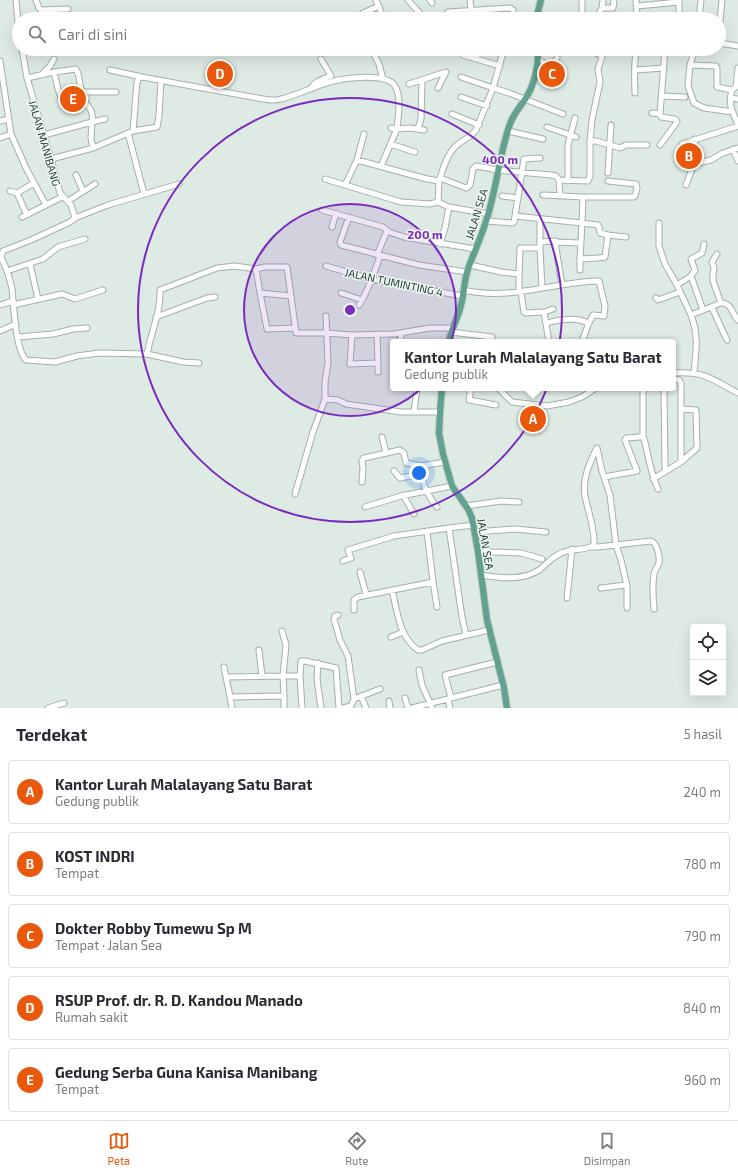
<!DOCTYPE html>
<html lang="id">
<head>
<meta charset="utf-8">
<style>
  body { margin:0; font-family:"Exo 2",sans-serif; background:#f7f7f7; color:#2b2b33 }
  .controls { position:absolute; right:12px; bottom:12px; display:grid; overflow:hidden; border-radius:4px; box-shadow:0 4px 16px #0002 }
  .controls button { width:36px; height:36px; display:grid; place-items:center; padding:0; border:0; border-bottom:1px solid #e1e1e2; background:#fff; color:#2b2b33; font:20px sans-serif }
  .you { position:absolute; left:419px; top:473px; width:14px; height:14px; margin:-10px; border:3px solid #fff; border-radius:50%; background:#1a73e8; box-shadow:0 0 0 6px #1a73e833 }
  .badge { display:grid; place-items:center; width:26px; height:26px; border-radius:50%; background:#ea580c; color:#fff; font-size:13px; font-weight:700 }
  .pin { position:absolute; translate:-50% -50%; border:2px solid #fff; box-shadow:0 1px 4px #0006 }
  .popup { position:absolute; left:390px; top:339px; width:286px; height:52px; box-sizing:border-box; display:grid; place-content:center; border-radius:4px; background:#fff; filter:drop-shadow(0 1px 3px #0005); font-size:13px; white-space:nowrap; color:#7c7c81 }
  .popup b { font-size:15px; color:#2b2b33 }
  .popup::after { content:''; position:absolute; left:50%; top:100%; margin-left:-8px; border:8px solid transparent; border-top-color:#fff }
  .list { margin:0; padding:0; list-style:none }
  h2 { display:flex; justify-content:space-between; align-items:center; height:52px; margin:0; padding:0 16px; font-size:17px }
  h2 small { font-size:13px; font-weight:400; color:#7c7c81 }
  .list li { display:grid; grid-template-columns:26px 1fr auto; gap:12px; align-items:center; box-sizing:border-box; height:64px; margin:0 8px 8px; padding:0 8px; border:1px solid #e1e1e2; border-radius:4px }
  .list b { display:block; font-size:15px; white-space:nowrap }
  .list p { margin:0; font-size:13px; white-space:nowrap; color:#7c7c81 }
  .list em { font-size:13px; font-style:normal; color:#7c7c81 }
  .icon { flex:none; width:22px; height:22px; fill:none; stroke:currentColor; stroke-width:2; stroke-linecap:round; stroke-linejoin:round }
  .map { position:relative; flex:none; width:738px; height:708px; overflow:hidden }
  .search { position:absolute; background:#fff; box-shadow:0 4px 16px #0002; left:12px; right:12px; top:12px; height:44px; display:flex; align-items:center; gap:10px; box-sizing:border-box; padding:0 14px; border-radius:22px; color:#7c7c81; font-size:15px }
  .sheet { height:412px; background:#fff }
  nav { display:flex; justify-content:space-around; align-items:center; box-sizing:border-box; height:56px; border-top:1px solid #e1e1e2; background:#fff; font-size:11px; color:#7c7c81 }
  nav a { display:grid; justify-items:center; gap:2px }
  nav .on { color:#ea580c }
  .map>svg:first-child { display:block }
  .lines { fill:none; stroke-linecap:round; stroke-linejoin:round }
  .minor-casing { stroke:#a1b2ab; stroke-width:7 }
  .major-casing { stroke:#bcc4c2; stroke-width:8 }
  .minor { stroke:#fff; stroke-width:5 }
  .major { stroke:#60a28f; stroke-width:6 }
  .ring { fill:none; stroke:#7b2cbf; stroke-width:2 }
  .labels { text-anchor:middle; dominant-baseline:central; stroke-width:3; stroke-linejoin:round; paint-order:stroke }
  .street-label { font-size:11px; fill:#1e3b32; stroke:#eef7f2 }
  .centre { fill:#7b2cbf; stroke:#eef7f2; stroke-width:2 }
  .ring-label { font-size:12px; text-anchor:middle; font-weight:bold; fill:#7b2cbf; stroke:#eef7f2; stroke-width:3; stroke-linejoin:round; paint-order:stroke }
</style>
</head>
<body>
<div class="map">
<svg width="738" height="708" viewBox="0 0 738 708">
  <rect width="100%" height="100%" fill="#deeae4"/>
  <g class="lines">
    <defs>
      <path id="minor" d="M16,0l3,33
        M36,0l3,8 2,2 27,-1
        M376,0l8,19
        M408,0l17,19
        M430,0l2,3
        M636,0l1,19
        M679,0v19
        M582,1v18
        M637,6l42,-4
        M602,8h11l1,-8
        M448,12l62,-4 3,2 -2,9
        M361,19v-4l2,-2 16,-7
        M470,19l1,-9 -1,-10
        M487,19l1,-10
        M596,19l6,-11 1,-8
        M699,19l2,-19
        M719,32l3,-32
        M719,43l19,3
        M371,49l8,15 4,15
        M464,49l-1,6 37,11
        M504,49l-11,39 16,5 54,21
        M584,49l17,6 1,2 -4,12 2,13 -8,38 -2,21
        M476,59l3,-10
        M538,59c8,6 13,9 19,-1
        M0,61l11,73 15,34 20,37
        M690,65l3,-10 4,-3 1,-3
        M738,68l-2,19 -4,3c-4,13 0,22 6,34
        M110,70l32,7
        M635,70l29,-2
        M54,72l22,-3c5,8 3,19 7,28 4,12 11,10 9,25l13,-3
        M43,73l7,-7 4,-7
        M543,73l4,-8
        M27,78l27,-6 4,17 6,17
        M409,84l37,-12 -8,16
        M311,89c3,-8 12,-10 20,-13l-10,-17
        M732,90l-15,-3v-19l-1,-2 -26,-1 -2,21 6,17 10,5 29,4
        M81,92h35
        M635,93c0,-7 -2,-36 2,-41 2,-2 7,-3 9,-3
        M662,96l23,1
        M461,97l26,9
        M730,98l8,1
        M652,113l8,1 5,-65
        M452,114l27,11
        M0,121l9,-2
        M547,127l29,10
        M418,129l3,-10 1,-39
        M133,131l24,-4 2,-11 2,-36
        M508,131l35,8
        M128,133l16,61
        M44,135l48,-13 -1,16 2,10 -42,11
        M0,138l11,-4
        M390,144l25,8
        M682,144l56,-18
        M660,145l17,-23 -2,-3 -14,-2 -1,-3
        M93,148l40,-17 4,-49 2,-4 3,-1 121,22c6,1 12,2 18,0 17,-4 33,-13 49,-17 14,-4 57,-10 65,4 7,12 3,30 2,43l12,-1 15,2
        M733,149l5,12
        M540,158l-16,1 -9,57 67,7 -2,36
        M357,160l7,-26
        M694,164l1,-25
        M381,166l16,-37 -6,-1
        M608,173l3,-48
        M76,175l7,16
        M440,178c4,-12 8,-26 18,-34 7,-5 13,-7 18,-14l17,-42 -32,-11
        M325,179l20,6
        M559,180l1,16
        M568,181v-36l7,-27
        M686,185l8,-21 17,-4 12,-7 15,-5
        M10,191l7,2 17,-10
        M17,193l10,22
        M543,195l40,2 -1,26 16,2 1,2 1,6 8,2
        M502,196l16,2
        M583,197h50l2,-1 2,-8 -1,-4 -28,-3
        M68,201l27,-17
        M438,202l1,-21
        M322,210l61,17 6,5 15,5 71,12
        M489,214l-40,-7 -11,-5 -8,2 -29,-2 -56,-17 12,-25 70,19 12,2 1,-3 26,10 2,-1 2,-2 3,-16 3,-3 22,4 53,5 5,1 3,4 29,1 2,-5v-35h6l24,7 6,-3h21
        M22,217l40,-20
        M349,217l-9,25 1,3 78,20 48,7
        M75,218l33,-13 71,-21
        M486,221l26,2 2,-1 1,-6
        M659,223v23l6,18 12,21 14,30
        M332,227l4,-14
        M540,242l16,-1
        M440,244l5,-16 4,-21
        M540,248v-29
        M377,255l10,-24
        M1,257l2,-6 28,-11 39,-18 5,-4 -4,-13 -11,-12 -9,-34 -24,-81 -5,-29
        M1,257c5,10 9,21 11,32 2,17 3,60 14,71l29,2 22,-6 22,-3 48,1
        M30,264l8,35
        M470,265l31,7 18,2 1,-26h20l2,40
        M326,266l45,13 91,17
        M256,269l4,24 31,3
        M580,270v-11l18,-1 7,-1 3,-22 18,2
        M7,271l36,-12 15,-12 27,-8
        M691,276l12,34
        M562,285l-7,-43 25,1
        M677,285l14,-9 4,-6 -4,-11 11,-6 2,-9
        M463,290c49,11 88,-8 136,-9l6,25 -1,10 -11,-1 -5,10 -6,17
        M519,292v-18
        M521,292l3,20 2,1 18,-1 5,30
        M260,293l7,36 28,-1
        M341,293l21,7
        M656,298l2,2 22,-8
        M721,303c10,-1 11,11 17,17
        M0,305l13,-4
        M13,305l49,-11 13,5 28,-9
        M359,305c10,-15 15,-32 21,-49
        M712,308l15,32
        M544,312l9,-3
        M156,317l51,-19 8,-1
        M547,323c12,-4 30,-6 41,0
        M0,331l16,-7
        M451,332l41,5
        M401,333v9
        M377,334l1,29
        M352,335l-2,29 28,-1v9
        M18,337l35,-3 20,-5 14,-1
        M199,363l-16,-1 -36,-8c4,-22 14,-42 13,-64l57,-22 18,-2 21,3 9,-2h22l9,66h30l26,2 42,-1 36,-6h22
        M694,372c2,-21 5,-36 -3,-57l30,-12 -8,-22v-6l1,-7 -2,-6 5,-8
        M673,373c32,-2 38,6 65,20
        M673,379l6,1 2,3v79
        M471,388l-2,12 27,5
        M498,388l14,14 35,4 22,-4 13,-5 14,-9
        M664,388l1,79 1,4 15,-9 16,-14 -1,-38 -15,-1
        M325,399v-17l3,-19 -2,-47
        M414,412l3,-24
        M643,435c5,17 7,37 15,54
        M382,437l4,16
        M597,448l5,23 8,24 6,50 5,15 6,26v22
        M394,471l6,7 22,-4
        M604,477l33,-6 -12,-31 1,-2 14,-1 3,-2v-47
        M653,479l13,-8
        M362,482l1,-14 -1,-7 2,-3 36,-8 4,3 2,10 15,3
        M295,494l18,-62 12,-33 13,1 8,4 55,8h39
        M403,495l11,19
        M466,506l35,-5 18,1
        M365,507l36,-11 51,-10
        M437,507c-10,-12 -16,-26 -16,-41l24,-4
        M475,532l40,-3 31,3
        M592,547h6l53,-6c6,2 9,15 8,22 -1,4 -5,7 -5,11 -2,11 -1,24 0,35
        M478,551l14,1 29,1 21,6
        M343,561l8,-3 -3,-8 46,-14 55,-8
        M360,572l6,22
        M481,575c18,3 42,6 58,-5 8,-6 14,-15 25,-18 9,-4 22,-1 30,-7 1,-17 -6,-33 -9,-49 -3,-16 5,-35 12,-48
        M433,582l4,25
        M601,588l25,-3
        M392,590c5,20 7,47 26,60h4l20,-9 47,-11
        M567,598l5,-49
        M354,610v-10l4,-3 75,-15 -6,-51
        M338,615l-3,1 -1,3 6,21 8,16 6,43
        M466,635l-4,-18 -13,-89 25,-3
        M391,637l12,-5
        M259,650l3,26
        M318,663l-1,16 4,29
        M224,667l2,10
        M419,670l3,15 10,23
        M284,696l-1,-20h17
        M361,696l5,12
        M230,697l-4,-20 57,-1 3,-31 -4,-14
        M405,698l3,10
        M451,698l-6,-23 52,-13
        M448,699l2,9
        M389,701l1,7
        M48,708l16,-5
        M232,708l-2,-11 54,-1v12
        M302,708l-2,-32 1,-15h4l31,7 3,40
        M343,708l8,-2 3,-7 26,-10
        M412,708l91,-23"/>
      <path id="major" d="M536,19l5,-19
        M449,342c2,-13 9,-24 12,-37 3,-11 3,-22 6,-33 6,-18 15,-36 20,-54 10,-31 12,-63 23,-94 3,-9 9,-16 14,-23 10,-14 15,-36 14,-52
        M442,388l-2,24 -1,21 4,21 9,32 16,23 4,9 6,33 9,69 17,68 3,20"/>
    </defs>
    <use href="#minor" class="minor-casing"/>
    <use href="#major" class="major-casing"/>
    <use href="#minor" class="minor"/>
    <use href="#major" class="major"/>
  </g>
  <circle cx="350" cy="310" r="106" fill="#7b2cbf" fill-opacity=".12"/>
  <g class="ring">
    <circle cx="350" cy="310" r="106"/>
    <circle cx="350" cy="310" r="212"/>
  </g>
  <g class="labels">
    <g class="street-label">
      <text transform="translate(45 143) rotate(74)">JALAN MANIBANG</text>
      <text transform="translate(476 214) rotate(-73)">JALAN SEA</text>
      <text transform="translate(394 282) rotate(12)">JALAN TUMINTING 4</text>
      <text transform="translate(486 544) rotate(80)">JALAN SEA</text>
    </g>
  </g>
  <circle cx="350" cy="310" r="6" class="centre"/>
  <g class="ring-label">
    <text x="500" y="164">400 m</text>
    <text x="425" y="239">200 m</text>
  </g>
</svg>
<div class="controls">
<button><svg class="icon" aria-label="locate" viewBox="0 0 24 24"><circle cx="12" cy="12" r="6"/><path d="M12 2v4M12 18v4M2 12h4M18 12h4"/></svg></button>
<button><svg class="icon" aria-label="layers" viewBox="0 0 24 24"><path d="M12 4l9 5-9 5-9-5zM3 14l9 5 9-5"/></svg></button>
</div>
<div class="you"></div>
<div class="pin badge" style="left:533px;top:419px">A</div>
<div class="popup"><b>Kantor Lurah Malalayang Satu Barat</b>Gedung publik</div>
<div class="pin badge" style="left:689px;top:156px">B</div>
<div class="pin badge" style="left:552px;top:74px">C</div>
<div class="pin badge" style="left:220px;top:74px">D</div>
<div class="pin badge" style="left:73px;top:99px">E</div>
<div class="search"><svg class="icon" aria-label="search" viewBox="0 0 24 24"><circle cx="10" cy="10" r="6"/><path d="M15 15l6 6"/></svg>Cari di sini</div>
</div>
<section class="sheet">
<h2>Terdekat<small>5 hasil</small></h2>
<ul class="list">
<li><span class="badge">A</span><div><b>Kantor Lurah Malalayang Satu Barat</b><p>Gedung publik</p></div><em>240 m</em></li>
<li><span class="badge">B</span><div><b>KOST INDRI</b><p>Tempat</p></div><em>780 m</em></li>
<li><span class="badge">C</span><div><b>Dokter Robby Tumewu Sp M</b><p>Tempat · Jalan Sea</p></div><em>790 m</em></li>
<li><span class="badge">D</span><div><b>RSUP Prof. dr. R. D. Kandou Manado</b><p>Rumah sakit</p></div><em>840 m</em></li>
<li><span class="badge">E</span><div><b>Gedung Serba Guna Kanisa Manibang</b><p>Tempat</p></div><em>960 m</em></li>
</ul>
</section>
<nav>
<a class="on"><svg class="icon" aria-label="map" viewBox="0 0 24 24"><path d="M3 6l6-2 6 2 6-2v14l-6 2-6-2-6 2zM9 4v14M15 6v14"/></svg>Peta</a>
<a><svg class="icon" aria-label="directions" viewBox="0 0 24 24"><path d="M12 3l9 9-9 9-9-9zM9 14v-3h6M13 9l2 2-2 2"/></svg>Rute</a>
<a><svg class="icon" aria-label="saved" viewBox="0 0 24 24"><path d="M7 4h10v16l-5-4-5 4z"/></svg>Disimpan</a>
</nav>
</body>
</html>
